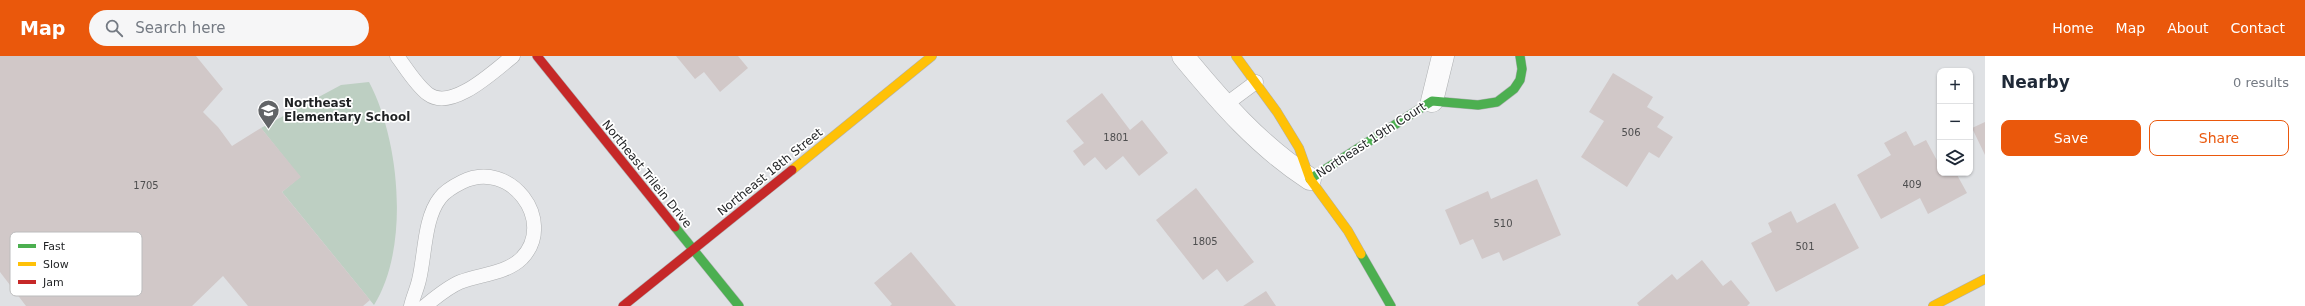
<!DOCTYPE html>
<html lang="en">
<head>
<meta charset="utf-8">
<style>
  body { margin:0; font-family:"DejaVu Sans",sans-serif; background:#f6f6f7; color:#1f2937 }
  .controls { position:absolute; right:12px; top:12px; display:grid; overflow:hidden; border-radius:8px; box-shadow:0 1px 3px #0004 }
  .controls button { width:36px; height:36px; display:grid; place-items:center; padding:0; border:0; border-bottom:1px solid #e0e1e3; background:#fff; color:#1f2937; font:20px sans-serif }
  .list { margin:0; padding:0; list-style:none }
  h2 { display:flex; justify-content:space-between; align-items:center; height:52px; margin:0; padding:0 16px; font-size:17px }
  h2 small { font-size:13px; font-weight:400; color:#747a83 }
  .actions { display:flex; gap:8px; padding:12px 16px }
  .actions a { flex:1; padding:9px 0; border:1px solid #ea580c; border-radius:8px; text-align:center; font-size:14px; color:#ea580c }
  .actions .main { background:#ea580c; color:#fff }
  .icon { flex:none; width:22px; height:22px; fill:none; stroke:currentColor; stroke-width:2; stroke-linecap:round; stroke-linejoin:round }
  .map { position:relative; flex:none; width:1985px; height:250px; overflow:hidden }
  header { display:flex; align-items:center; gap:24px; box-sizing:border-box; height:56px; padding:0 20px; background:#ea580c; color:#fff }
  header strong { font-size:19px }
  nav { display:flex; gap:22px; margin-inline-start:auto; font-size:14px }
  .search { width:280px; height:36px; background:#f6f6f7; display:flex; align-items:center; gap:10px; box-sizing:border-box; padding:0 14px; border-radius:22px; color:#747a83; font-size:15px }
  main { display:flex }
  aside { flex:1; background:#fff }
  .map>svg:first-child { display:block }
  .green { fill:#bdcfc2 }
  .building { fill:#d1c8c8 }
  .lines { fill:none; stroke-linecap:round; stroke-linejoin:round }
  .lane-casing { stroke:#aeb0b2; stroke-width:15 }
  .street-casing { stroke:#aeb0b2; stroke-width:23 }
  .fast-casing { stroke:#aeb0b2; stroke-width:10 }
  .slow-casing { stroke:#aeb0b2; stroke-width:10 }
  .jam-casing { stroke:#aeb0b2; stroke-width:10 }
  .lane { stroke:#fafafb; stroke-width:14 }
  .street { stroke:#fafafb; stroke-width:22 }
  .fast { stroke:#4caf50; stroke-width:9 }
  .slow { stroke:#ffc107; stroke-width:9 }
  .jam { stroke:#c62828; stroke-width:9 }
  .labels { text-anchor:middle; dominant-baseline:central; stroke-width:3.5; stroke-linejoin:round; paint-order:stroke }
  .number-label { font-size:10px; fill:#4e4e4f }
  .poi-label { font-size:12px; font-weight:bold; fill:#1f2123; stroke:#fff; text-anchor:start }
  .street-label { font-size:12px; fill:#1f2123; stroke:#fff }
  .key { fill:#fff; stroke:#bcbcbd; stroke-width:1 }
  .key-label { font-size:11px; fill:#1f2123 }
</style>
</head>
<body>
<header>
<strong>Map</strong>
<div class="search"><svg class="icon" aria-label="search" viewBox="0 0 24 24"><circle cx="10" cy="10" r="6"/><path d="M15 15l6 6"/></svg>Search here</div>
<nav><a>Home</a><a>Map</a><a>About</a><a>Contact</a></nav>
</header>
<main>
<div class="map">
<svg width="1985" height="250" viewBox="0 0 1985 250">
  <rect width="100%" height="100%" fill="#dfe1e4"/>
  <path class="green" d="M369,26c31,58 41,166 5,223l-92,-113 18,-15 -39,-49 80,-43z"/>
  <path class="building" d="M0,0h196l27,33 -20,23 15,15 14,19 29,-18 40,49 -19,15 88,108 -7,6h-115l-25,-30 -31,30h-166l-26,-34z
    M676,0h62l10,12 -28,24 -16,-20 -9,7z
    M1613,17l40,24 -6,10 17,10 -7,10 16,10 -14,21 -10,-6 -22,35 -46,-30 23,-36 -15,-9z
    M1102,37l28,37 12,-10 26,33 -29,23 -16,-20 -17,14 -11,-13 -11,9 -11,-15 11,-8 -18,-22z
    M1985,66v33l-13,-27z
    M1906,75l8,15 12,-6 14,26v7h16l11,20 -39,21 -8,-16 -39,21 -24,-44 34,-20 -7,-12z
    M1537,123l24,56 -58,26 -4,-9 -17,7 -9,-20 -13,6 -15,-35 43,-19 3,8z
    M1196,132l58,74 -27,20 -10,-13 -14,11 -47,-60z
    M1835,147l24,45 -83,44 -25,-49 21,-11 -4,-9 23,-12 6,12z
    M911,196l45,54h-66l2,-2 -18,-21z
    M1702,204l21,26 8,-6 19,23 -3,3h-108l-2,-3 35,-29 5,6z
    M1266,235l10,15h-33z"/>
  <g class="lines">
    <defs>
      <path id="lane" d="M397,0c9,12 19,29 31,38 24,18 67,-24 85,-38
        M1225,49l31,-23
        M411,250c2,-9 6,-17 8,-26 6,-24 5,-62 21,-82 5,-7 14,-12 22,-16 48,-24 95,39 60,76 -16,16 -42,16 -62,24 -12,5 -24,15 -35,24"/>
      <path id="street" d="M1183,0c38,46 76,90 127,123
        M1432,45l11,-45"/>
      <path id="fast" d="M1310,123l122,-78 46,4 19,-3 17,-13 6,-9 2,-11 -2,-13
        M675,171l64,79
        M1361,198l30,52"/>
      <path id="slow" d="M1236,0l41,56 22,36 11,31 38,52 13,23
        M792,114l140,-114
        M1933,250l52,-27"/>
      <path id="jam" d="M537,0l138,171
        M623,250l169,-136"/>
    </defs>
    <use href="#lane" class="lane-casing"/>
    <use href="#street" class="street-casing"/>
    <use href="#fast" class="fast-casing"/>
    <use href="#slow" class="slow-casing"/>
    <use href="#jam" class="jam-casing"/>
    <use href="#lane" class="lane"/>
    <use href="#street" class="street"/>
    <use href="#fast" class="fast"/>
    <use href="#slow" class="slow"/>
    <use href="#jam" class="jam"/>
  </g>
  <defs>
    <symbol id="school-pin" viewBox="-11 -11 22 30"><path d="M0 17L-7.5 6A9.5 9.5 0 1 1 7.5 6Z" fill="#626467" stroke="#fff"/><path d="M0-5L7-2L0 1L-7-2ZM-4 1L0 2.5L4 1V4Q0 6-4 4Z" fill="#fff"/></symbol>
  </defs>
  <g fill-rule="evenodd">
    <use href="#school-pin" x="256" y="42" width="25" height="34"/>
  </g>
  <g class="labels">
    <g class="number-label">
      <text x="1631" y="76">506</text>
      <text x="1116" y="81">1801</text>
      <text x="1912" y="128">409</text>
      <text x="146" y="129">1705</text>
      <text x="1503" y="167">510</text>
      <text x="1205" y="185">1805</text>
      <text x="1805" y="190">501</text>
    </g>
    <g class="poi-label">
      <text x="284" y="47">Northeast<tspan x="284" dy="14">Elementary School</tspan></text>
    </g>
    <g class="street-label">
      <text transform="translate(1371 84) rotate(-33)">Northeast 19th Court</text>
      <text transform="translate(770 116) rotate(-39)">Northeast 18th Street</text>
      <text transform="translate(647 118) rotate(51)">Northeast Trilein Drive</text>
    </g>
  </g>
  <rect x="10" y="176" width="132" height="64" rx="6" class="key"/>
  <rect x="18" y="188" width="18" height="4" fill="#4caf50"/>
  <rect x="18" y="206" width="18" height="4" fill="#ffc107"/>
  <rect x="18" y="224" width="18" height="4" fill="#c62828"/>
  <g class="key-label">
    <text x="43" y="194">Fast</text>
    <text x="43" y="212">Slow</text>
    <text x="43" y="230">Jam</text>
  </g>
</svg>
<div class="controls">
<button>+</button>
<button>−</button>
<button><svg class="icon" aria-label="layers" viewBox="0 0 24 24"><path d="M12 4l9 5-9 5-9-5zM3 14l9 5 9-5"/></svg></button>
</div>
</div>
<aside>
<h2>Nearby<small>0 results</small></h2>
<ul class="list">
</ul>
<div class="actions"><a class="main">Save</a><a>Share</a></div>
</aside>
</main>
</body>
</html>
